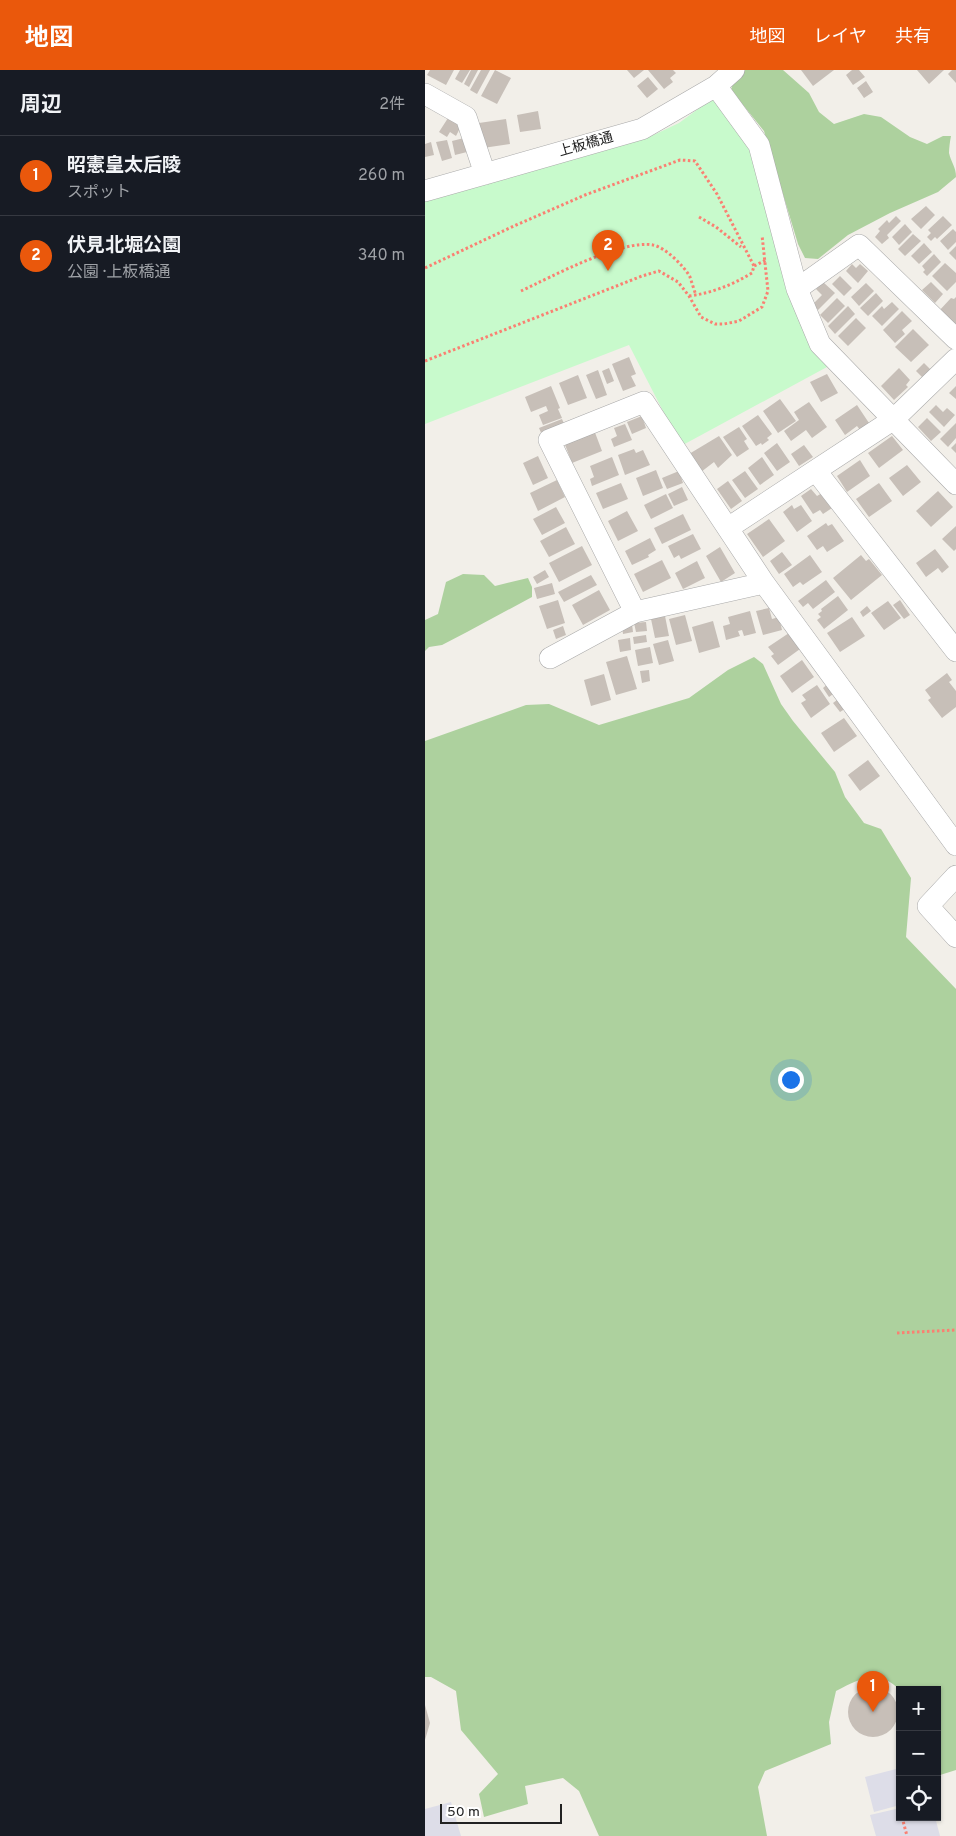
<!DOCTYPE html>
<html lang="ja">
<head>
<meta charset="utf-8">
<style>
  body { margin:0; font-family:Overpass,"Noto Sans JP",sans-serif; background:#20242c; color:#f1f3f6 }
  .controls { position:absolute; right:15px; bottom:15px; display:grid; overflow:hidden; border-radius:0px; box-shadow:0 1px 4px #0004 }
  .controls button { width:45px; height:45px; display:grid; place-items:center; padding:0; border:0; border-bottom:1px solid #363941; background:#171b24; color:#f1f3f6; font:25px sans-serif }
  .scale { position:absolute; left:15px; bottom:12px; width:122px; box-sizing:border-box; padding-left:5px; border:2px solid #222; border-top:0; font-size:14px; line-height:18px; white-space:nowrap; color:#222; -webkit-text-stroke:4px #fff; paint-order:stroke }
  .you { position:absolute; left:365px; top:1009px; width:18px; height:18px; margin:-12px; border:4px solid #fff; border-radius:50%; background:#1a73e8; box-shadow:0 0 0 8px #1a73e833 }
  .badge { display:grid; place-items:center; width:32px; height:32px; border-radius:50%; background:#ea580c; color:#fff; font-size:16px; font-weight:700 }
  .pin { position:absolute; translate:-50% -41px; filter:drop-shadow(0 1px 2px #0008) }
  .pin::after { content:''; position:absolute; top:26px; width:18px; height:15px; background:inherit; clip-path:polygon(0 0,100% 0,50% 100%) }
  .list { margin:0; padding:0; list-style:none }
  h2 { display:flex; justify-content:space-between; align-items:center; height:65px; margin:0; padding:0 20px; font-size:21px }
  h2 small { font-size:16px; font-weight:400; color:#9ea1a6 }
  .list li { display:grid; grid-template-columns:32px 1fr auto; gap:15px; align-items:center; box-sizing:border-box; height:80px; padding:0 20px; border-top:1px solid #363941 }
  .list b { display:block; font-size:19px; white-space:nowrap }
  .list p { margin:0; font-size:16px; white-space:nowrap; color:#9ea1a6 }
  .list em { font-size:16px; font-style:normal; color:#9ea1a6 }
  .icon { flex:none; width:28px; height:28px; fill:none; stroke:currentColor; stroke-width:2; stroke-linecap:round; stroke-linejoin:round }
  .map { position:relative; flex:none; width:531px; height:1766px; overflow:hidden }
  header { display:flex; align-items:center; gap:30px; box-sizing:border-box; height:70px; padding:0 25px; background:#ea580c; color:#fff }
  header strong { font-size:24px }
  nav { display:flex; gap:28px; margin-inline-start:auto; font-size:18px }
  main { display:flex }
  aside { flex:1; background:#171b24 }
  .map>svg:first-child { display:block }
  .forest { fill:#add19e }
  .park { fill:#c8facc }
  .plaza { fill:#dddde8 }
  .building { fill:#c7bfb8 }
  .lines { fill:none; stroke-linecap:round; stroke-linejoin:round }
  .minor-casing { stroke:#a9a9a9; stroke-width:22 }
  .path { stroke:#fa8072; stroke-width:3; stroke-dasharray:2.5 2.5; stroke-linecap:butt }
  .minor { stroke:#fff; stroke-width:21 }
  .labels { text-anchor:middle; dominant-baseline:central; stroke-width:4; stroke-linejoin:round; paint-order:stroke }
  .street-label { font-size:14px; fill:#222; stroke:#fff }
</style>
</head>
<body>
<header>
<strong>地図</strong>
<nav><a>地図</a><a>レイヤ</a><a>共有</a></nav>
</header>
<main>
<aside>
<h2>周辺<small>2件</small></h2>
<ul class="list">
<li><span class="badge">1</span><div><b>昭憲皇太后陵</b><p>スポット</p></div><em>260 m</em></li>
<li><span class="badge">2</span><div><b>伏見北堀公園</b><p>公園 · 上板橋通</p></div><em>340 m</em></li>
</ul>
</aside>
<div class="map">
<svg width="531" height="1766" viewBox="0 0 531 1766">
  <rect width="100%" height="100%" fill="#f2efe9"/>
  <path class="forest" d="M319,0h39l26,23 10,19 15,12 30,-10 17,3 29,20 17,7 16,-8h8c-1,5 -2,12 -2,17 2,9 7,14 7,24l-18,15 -48,21 -42,22 -30,24 -13,-1 -7,-14 -34,-113 -33,-41 3,-10z
    M38,504l21,1 11,11 33,-8 4,9v10l-65,35 -25,13 -13,2 -4,4v-31l13,-6 8,-32z
    M329,587l9,7 18,40 12,17 42,51 10,25 19,26 17,6 30,49 -5,59 50,52v781l-19,6 2,-37 -2,-49h-37c-23,-22 -38,-12 -64,1l-7,31 2,22 -66,27 -7,16 9,49h-168l-20,-45 -16,-13 -38,8 3,18 -44,13 -5,-23 19,-20 -37,-44 -5,-39 -25,-14h-6v-936l101,-36 23,-1 50,21 90,-27 39,-28z"/>
  <path class="park" d="M288,28l40,49 59,195 15,25 -146,79 -52,-101 -204,79v-223l220,-62 34,-16z"/>
  <path class="plaza" d="M475,1698v37l-26,7 -9,-35z
    M26,1732l10,34h-36v-27z
    M475,1738v9h35l5,19h-64l-6,-21z"/>
  <path class="building" d="M5,0h24l-8,15 -19,-10z
    M35,0h10l-8,13 -7,-4z
    M46,0h7l-9,17 -5,-3z
    M56,0h9l-13,24 -7,-4z
    M70,0l16,8 -14,26 -16,-8z
    M202,0h17l-10,8z
    M223,0h25l3,3 -6,5 3,4 -9,7z
    M376,0h33l-21,16z
    M427,0h7l6,7 -12,8 -7,-10z
    M492,0h27l-15,14z
    M527,0h4v13l-8,-9z
    M223,7l10,12 -11,9 -10,-12z
    M441,11l7,11 -9,6 -7,-10z
    M113,41l3,18 -21,3 -3,-17z
    M23,48l13,8 -5,10 -6,-4 -3,5 -8,-5z
    M81,49l4,25 -27,4 -4,-25z
    M39,68l3,14 -12,3 -3,-14z
    M22,70l5,18 -10,3 -6,-19z
    M6,72l3,13 -9,2v-13z
    M501,136l9,9 -14,14 -10,-10z
    M471,146l5,5 -14,14 2,3 -7,6 -7,-7 5,-6 -2,-2 9,-9 2,3z
    M518,146l9,9 -15,14 -2,-2 -4,4 -4,-4 4,-4 -3,-3z
    M480,154l7,8 -13,13 -7,-8z
    M528,159l3,3v10l-8,8 -8,-9z
    M488,164l8,7 -16,15 -7,-7z
    M499,173l8,9 -13,12 -8,-8z
    M531,176v14l-7,-7z
    M509,184l7,8 -14,14 -4,-4 2,-2 -3,-4z
    M520,193l11,10v9l-9,9 -15,-15z
    M427,194l4,4 4,-4 8,7 -10,12 -12,-12z
    M415,206l12,12 -8,8 -12,-12z
    M398,212l12,11 -17,17 -5,-6 9,-9 -6,-6z
    M506,212l12,12 -8,9 -13,-13z
    M441,213l8,8 -15,15 -8,-9z
    M451,223l7,8 -15,15 -8,-8z
    M531,227v28l-18,-13 13,-14 3,1z
    M412,228l8,8 -17,17 -8,-8z
    M467,232l7,7 -17,17 -10,-10 10,-10 2,3z
    M423,236l7,8 -20,20 -7,-8z
    M477,241l10,10 -10,9 3,4 -10,9 -12,-13z
    M431,248l10,10 -18,18 -10,-10z
    M488,259l16,16 -18,17 -16,-15z
    M204,287l7,17 -5,2 5,10 -13,5 -11,-27z
    M499,293l8,8 -8,8 -8,-8z
    M184,298l5,13 -7,3 -5,-13z
    M474,298l11,12 -4,5 2,2 -14,13 -13,-14z
    M173,300l9,25 -11,4 -10,-24z
    M402,304l11,19 -17,9 -11,-20z
    M153,305l9,23 -19,7 -9,-22z
    M126,316l9,22 -2,1 4,9 -19,7 -4,-10 9,-4 -2,-5 -15,6 -6,-15z
    M531,316v13l-7,-6z
    M355,329l16,22 -18,12 -15,-22z
    M384,332l18,25 -15,11 -6,-8 -15,11 -7,-10 15,-11 -5,-8z
    M432,335l12,18 -9,7 -3,-4 -12,9 -10,-15z
    M511,335l7,7 4,-4 8,7 -11,12 -15,-15z
    M333,345l14,19 -5,4 2,2 -7,5 -1,-2 -5,3 -14,-20z
    M217,346l4,12 -14,6 -5,-12z
    M502,348l14,14 -10,9 -13,-14z
    M137,349l3,7 -23,9 -3,-7z
    M531,353v15l-8,9 -8,-8z
    M200,354l7,16 -18,7 -3,-8 6,-3 -3,-8z
    M314,357l8,12 -3,2 5,8 -12,8 -14,-20z
    M169,360l8,21 -30,12 -8,-21z
    M294,366l13,19 -14,13 -4,-6 -13,10 -12,-18z
    M467,366l11,14 -24,18 -11,-15z
    M352,373l13,19 -13,9 -13,-18z
    M531,373v10l-5,-5z
    M379,375l9,12 -14,9 -8,-12z
    M209,379l2,4 7,-3 7,15 -25,10 -7,-20z
    M113,386l10,22 -15,7 -10,-22z
    M187,387l7,18 -27,11 -2,-7 4,-2 -4,-11z
    M337,387l12,18 -14,10 -12,-17z
    M435,390l10,16 -23,16 -10,-16z
    M482,395l14,17 -18,14 -14,-18z
    M231,400l7,18 -20,8 -7,-18z
    M254,401l4,12 -16,6 -5,-11z
    M320,401l13,18 -13,9 -13,-18z
    M132,410l8,17 -27,14 -8,-18z
    M303,411l14,20 -11,8 -14,-20z
    M196,413l7,16 -25,10 -7,-16z
    M454,413l13,18 -23,16 -13,-18z
    M257,417l6,13 -14,6 -6,-12z
    M386,419l6,7 5,-3 10,15 -9,6 -3,-4 -7,4 -12,-18z
    M513,421l15,16 -22,20 -15,-16z
    M241,424l7,14 -22,11 -7,-14z
    M367,435l2,4 7,-4 11,16 -15,11 -14,-20z
    M131,437l9,16 -23,12 -9,-16z
    M202,441l11,20 -20,10 -10,-20z
    M258,444l8,16 -29,14 -8,-16z
    M344,449l16,22 -22,16 -16,-23z
    M401,453l2,3 4,-2 12,17 -17,11 -4,-6 -6,4 -10,-14z
    M531,456v23l-2,2 -12,-12z
    M141,457l9,17 -26,13 -9,-16z
    M268,464l8,15 -20,10 -2,-4 -5,3 -6,-12z
    M225,468l6,12 -8,5 1,2 -17,8 -7,-14z
    M157,476l10,19 -33,17 -10,-19z
    M295,477l15,26 -14,9 -15,-26z
    M510,479l14,18 -7,6 -4,-5 -12,9 -10,-14z
    M357,482l10,13 -13,9 -9,-13z
    M385,485l12,17 -19,13 -3,-3 -7,5 -9,-13z
    M436,485l5,6 3,-2 13,16 -31,25 -18,-22z
    M237,490l9,18 -28,14 -9,-18z
    M272,491l8,17 -22,11 -8,-16z
    M120,500l4,7 -12,7 -4,-7z
    M166,505l6,10 -33,17 -6,-10z
    M401,510l9,12 -22,17 -5,-6 -5,4 -5,-6z
    M127,513l3,11 -18,5 -3,-11z
    M174,520l11,20 -27,15 -11,-20z
    M413,526l10,14 -24,19 -7,-9 4,-3 -3,-3 4,-3 -1,-2z
    M133,530l7,23 -18,6 -8,-23z
    M475,530l10,15 -6,4 -11,-14z
    M463,531l13,17 -17,12 -13,-17z
    M442,536l4,5 -8,6 -3,-5z
    M344,538l3,11 7,-2 3,13 -19,5 -7,-24z
    M325,541l6,22 -12,3 -2,-6 -4,1 2,5 -14,4 -3,-14 7,-2 -2,-7z
    M260,545l7,26 -16,4 -7,-26z
    M240,546l4,20 -14,2 -4,-19z
    M427,547l13,19 -25,16 -13,-19z
    M288,551l7,26 -21,6 -7,-26z
    M221,552l1,9 -11,1 -2,-9z
    M207,554l1,8 -10,2 -1,-8z
    M138,556l3,9 -10,4 -3,-9z
    M364,563l11,16 -22,16 -7,-9 3,-2 -6,-7z
    M221,565l1,7 -13,2 -1,-7z
    M205,568l1,12 -11,2 -2,-12z
    M243,570l6,21 -15,4 -6,-21z
    M225,577l3,16 -15,3 -3,-16z
    M202,586l10,33 -21,6 -10,-33z
    M377,590l12,17 -22,16 -12,-17z
    M224,600l1,11 -8,2 -2,-12z
    M522,603l5,7 -3,2 7,9v16l-14,11 -14,-18 3,-2 -6,-8z
    M179,604l7,26 -20,6 -7,-26z
    M405,612l6,10 -7,5 -6,-9z
    M392,615l13,19 -19,14 -10,-15 5,-3 -4,-5z
    M416,627l7,10 -8,5 -7,-9z
    M419,648l13,18 -23,16 -13,-19z
    M443,690l12,16 -20,15 -12,-16z
    M423 1642a25 25 0 1 1 50 0a25 25 0 1 1-50 0Z
    M0,1635l5,18 -5,17z"/>
  <g class="lines">
    <defs>
      <path id="minor" d="M291,16l43,59 38,144 23,55 136,140
        M0,24l41,23 19,57
        M0,121l217,-62 74,-43 18,-16
        M372,219l62,-44 97,94
        M391,401l140,180
        M303,458l166,-109 62,-60
        M210,542l-86,-172 95,-38 120,181 192,262
        M125,588l85,-46 129,-29
        M531,806l-28,30 28,31"/>
    </defs>
    <use href="#minor" class="minor-casing"/>
    <path class="path" d="M274,147l17,10 25,20
      M0,198l91,-43 69,-30 95,-35 15,1 22,33 37,72
      M96,221c30,-14 101,-52 132,-46 12,2 32,22 37,32 2,6 4,13 6,18
      M264,226c23,-3 43,-11 63,-23l2,-7 12,-6
      M0,291l217,-85 17,-5 19,11 11,14 12,21 14,7h9l15,-3 23,-14 6,-16 -6,-56
      M472,1263l59,-3
      M474,1736l1,3
      M477,1747l5,19"/>
    <use href="#minor" class="minor"/>
  </g>
  <g class="labels">
    <g class="street-label">
      <text transform="translate(161 75) rotate(-16)">上板橋通</text>
    </g>
  </g>
</svg>
<div class="controls">
<button>+</button>
<button>−</button>
<button><svg class="icon" aria-label="locate" viewBox="0 0 24 24"><circle cx="12" cy="12" r="6"/><path d="M12 2v4M12 18v4M2 12h4M18 12h4"/></svg></button>
</div>
<div class="scale">50 m</div>
<div class="you"></div>
<div class="pin badge" style="left:448px;top:1642px">1</div>
<div class="pin badge" style="left:183px;top:201px">2</div>
</div>
</main>
</body>
</html>
